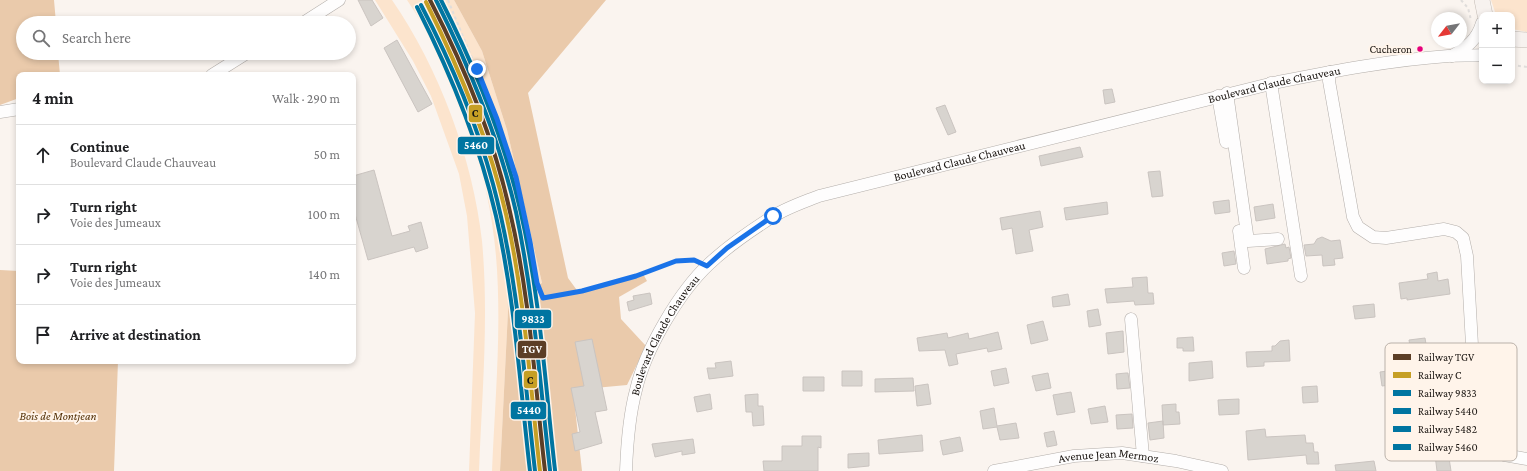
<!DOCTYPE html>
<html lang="en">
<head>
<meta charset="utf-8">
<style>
  body { margin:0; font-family:"Crimson Pro",serif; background:#f2f2f2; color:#202124 }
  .controls { position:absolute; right:12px; top:12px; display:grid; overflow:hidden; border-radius:8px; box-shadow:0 2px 6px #0003 }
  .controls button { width:36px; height:36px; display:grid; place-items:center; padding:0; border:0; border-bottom:1px solid #e0e0e0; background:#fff; color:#202124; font:20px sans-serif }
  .compass { position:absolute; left:1431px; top:12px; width:36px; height:36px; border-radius:50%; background:#fff; box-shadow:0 2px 6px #0003; rotate:239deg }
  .stop { position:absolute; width:12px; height:12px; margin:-9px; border:3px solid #1a73e8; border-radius:50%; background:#fff }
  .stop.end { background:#1a73e8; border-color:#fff; box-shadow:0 1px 4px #0008 }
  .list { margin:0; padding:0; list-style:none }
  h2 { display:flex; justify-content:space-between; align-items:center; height:52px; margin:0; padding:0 16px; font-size:17px }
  h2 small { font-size:13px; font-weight:400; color:#757577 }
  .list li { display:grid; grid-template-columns:26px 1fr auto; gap:12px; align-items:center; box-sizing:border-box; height:60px; padding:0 16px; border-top:1px solid #e0e0e0 }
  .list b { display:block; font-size:15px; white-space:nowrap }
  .list p { margin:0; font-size:13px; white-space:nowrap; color:#757577 }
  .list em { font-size:13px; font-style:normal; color:#757577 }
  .icon { flex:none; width:22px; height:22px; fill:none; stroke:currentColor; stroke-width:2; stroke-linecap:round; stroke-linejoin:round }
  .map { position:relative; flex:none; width:1527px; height:471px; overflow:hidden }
  .search { position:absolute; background:#fff; box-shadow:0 2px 6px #0003; left:16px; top:16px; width:340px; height:44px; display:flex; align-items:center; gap:10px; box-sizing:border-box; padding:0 14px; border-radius:22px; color:#757577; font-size:15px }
  .panel { position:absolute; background:#fff; box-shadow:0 2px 6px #0003; left:16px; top:72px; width:340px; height:292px; border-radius:8px }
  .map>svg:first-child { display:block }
  .green { fill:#fce4cd }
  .forest { fill:#eacaab }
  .building { fill:#d8d4cf; stroke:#cac4c0 }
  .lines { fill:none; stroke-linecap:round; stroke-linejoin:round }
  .minor-casing { stroke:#b3aeaa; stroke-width:13 }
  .major-casing { stroke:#c2bab3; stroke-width:16 }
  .path { stroke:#e0dddb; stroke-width:2; stroke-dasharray:3 3; stroke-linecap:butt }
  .minor { stroke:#fefdfd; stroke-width:12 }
  .major { stroke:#f7f2ef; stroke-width:15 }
  .rail-1-casing { stroke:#fff4ea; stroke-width:7 }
  .rail-2-casing { stroke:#fff4ea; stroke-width:7 }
  .rail-3-casing { stroke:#fff4ea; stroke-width:7 }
  .rail-4-casing { stroke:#fff4ea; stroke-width:7 }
  .rail-5-casing { stroke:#fff4ea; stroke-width:7 }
  .rail-6-casing { stroke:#fff4ea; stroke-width:7 }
  .rail-1 { stroke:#5c3e26; stroke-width:4 }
  .rail-2 { stroke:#c69f25; stroke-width:4 }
  .rail-3 { stroke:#0075a1; stroke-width:4 }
  .rail-4 { stroke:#0075a1; stroke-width:4 }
  .rail-5 { stroke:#0075a1; stroke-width:4 }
  .rail-6 { stroke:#0075a1; stroke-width:4 }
  .route { stroke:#1a73e8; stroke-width:5 }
  .bus-dot { fill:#e5007d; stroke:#fff4ea; stroke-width:1.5 }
  .labels { text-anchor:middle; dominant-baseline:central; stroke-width:4; stroke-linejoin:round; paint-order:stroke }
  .bus-label { font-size:11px; fill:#1a1511; stroke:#fff4ea; text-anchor:end }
  .street-label { font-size:12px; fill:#1a1511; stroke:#fff4ea }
  .park-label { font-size:12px; font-style:italic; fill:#533005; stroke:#fff4ea }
  .key { fill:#fff4ea; stroke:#bab1a9; stroke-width:1 }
  .key-label { font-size:11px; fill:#1a1511 }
  .line-badge { stroke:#fff4ea; stroke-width:1.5 }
  .badge-label { font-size:11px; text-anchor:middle; font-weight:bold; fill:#fff }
  .pale-badge-label { font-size:11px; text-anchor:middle; font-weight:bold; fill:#111 }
</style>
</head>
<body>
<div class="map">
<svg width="1527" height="471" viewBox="0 0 1527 471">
  <rect width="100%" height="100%" fill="#faf4ef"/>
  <path class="green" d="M375,0h17c47,68 81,159 90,241 7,76 0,154 -3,230h-10l6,-158 -8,-97 -8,-42 -28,-78 -18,-35z
    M407,0h15c49,86 80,179 94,277l-9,1 1,33 -8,160h-8c3,-71 10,-144 4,-215 -7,-85 -41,-186 -89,-256z
    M443,0h11l28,51 25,79 35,153 -6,3 -23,-108 -18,-59 -19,-46z
    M1491,0h36v32l-15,-3v-14h-16z"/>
  <path class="forest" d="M0,0h54l2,23h-33v30h35l2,22h-41v23l-19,7z
    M454,0h152l-78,93 40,185 11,15 63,-21 5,9 -28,16 2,22 25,27 -19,39 -54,5 9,81h-25l-21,-185 6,-3 -35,-153 -25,-79z
    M0,270l19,1v90h99l-4,110h-114z
    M516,277l23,194h-39l8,-160 -1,-33z"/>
  <path class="building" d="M358,0h14l11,18 -12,8z
    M397,40l35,64 -14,8 -34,-64z
    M1112,89l3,13 -10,2 -2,-14z
    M945,105l11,27 -8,3 -12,-27z
    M1080,147l3,10 -42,9 -2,-10z
    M374,170l18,66 18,-5 -2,-5 13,-4 7,26 -12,4 -2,-5 -46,13 -15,-53v-31z
    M1160,171l3,25 -11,1 -4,-25z
    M1229,200l1,12 -15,2 -2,-12z
    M1107,202l1,12 -42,6 -2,-12z
    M1273,204l2,14 -19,3 -2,-14z
    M1040,211l3,16 -14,3 4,21 -17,3 -4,-26 -10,2 -2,-12z
    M1322,237l9,4 9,-1 3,18 -9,1 1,6 -12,1 -1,-11 -16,1 -2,-11 10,-1 3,-5z
    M1285,244l1,4 3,-1 2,11 -3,1v2l-21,3 -2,-15z
    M1234,251l2,13 -12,2 -2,-13z
    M1437,272l1,9 10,-2 2,15 -43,6v-2l-6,1 -2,-16 29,-4 -1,-5z
    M1147,277l1,16h5l1,11 -19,1 -1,-4 -27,2 -2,-14 28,-2 -1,-9z
    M650,293l2,11 -23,7 -2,-9 7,-2 -1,-4z
    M1068,294l2,11 -17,2 -1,-10z
    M1374,304l1,13 -20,2 -2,-13z
    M1098,309l3,16 -12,2 -2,-16z
    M1043,321l5,19 -17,4 -4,-19z
    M1123,331l1,21 -16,2 -2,-21z
    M998,332l4,17 -14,3 -1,-4 -31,6 2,10 -9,2 -4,-16 -26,1 -2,-13 30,-5 1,5 20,-5 1,6z
    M1193,337l1,14h-11v-3h-6v-10z
    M1425,338l2,12 25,-3 2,14 -22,4 2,12 -10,1 -3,-26 -10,1 -2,-13z
    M592,339l15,71 -12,2 7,31 -27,8 -3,-17 8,-2 -9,-44 13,-2 -9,-44z
    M1289,340l1,21 -26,1v4l-17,1 -1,-15 26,-1v-5h3l5,-5z
    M731,361l2,15 -24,3 -2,-11h9l-1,-5z
    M1212,361l1,17 -24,3v-18z
    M1006,368l3,15 -15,3 -3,-15z
    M1395,370l2,14 -15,2 -2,-14z
    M842,371h20v15h-20z
    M1048,373l3,15 -15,3 -4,-15z
    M1126,373h2l2,15 -13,1 -1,-15z
    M803,377h21v14h-21z
    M913,378l1,13 -39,1v-13z
    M928,384l3,20 -14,2 -2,-20z
    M1317,386l1,16 -15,1 -1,-16z
    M1071,392l4,20 -18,3 -4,-20z
    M710,394l2,15 -15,3 -3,-15z
    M758,394v12h5l1,19 -11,1 -1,-14h-6l-1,-17z
    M1239,399v15l-20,1 -1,-15z
    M1176,404v8h3l1,12 -17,1 -1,-20z
    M1105,406l3,16 -17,2 -3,-15z
    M994,408l3,18 19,-3 3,15 -19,2 -3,-13 -14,2 -3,-18z
    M1132,414l1,14 -16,1 -1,-14z
    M1163,421l1,17 -14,2 -2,-17z
    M1265,429l1,8 39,-2 1,8h7l1,9h4l1,12h-12l-1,-9 -58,5 -2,-29z
    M1054,431l3,14 -10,2 -3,-14z
    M922,435l1,16 -44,3 -1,-14z
    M802,436h19v12l-3,-1v24h-54l-1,-10h19v-15h20z
    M960,437l3,14 -20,4 -3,-14z
    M1446,438l5,33h-14l-4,-32z
    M693,439l2,14 -13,2v-4l-27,6 -3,-13z
    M869,453v13l-21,2v-14z
    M1374,461l2,10h-40l-1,-6z"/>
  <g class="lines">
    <defs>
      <g id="minor">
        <path d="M303,23l36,-23"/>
        <path d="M1452,56c15,-9 25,-16 30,-33"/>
        <path d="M1330,72l-1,9 24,136 5,10 15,10 13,1 58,-9 12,3 7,6 4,18 5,89 11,82 12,20 9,8 23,4"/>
        <path d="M212,75l35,-22"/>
        <path d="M1271,83l30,193"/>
        <path d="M1227,93l21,148 30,-2"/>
        <path d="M1218,96l8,46"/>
        <path d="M0,112l19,-3"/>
        <path d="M1239,231l5,37"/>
        <path d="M1131,319l12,137"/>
        <path id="s1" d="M626,471c1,-28 3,-55 10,-81 9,-40 43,-98 73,-126 19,-18 41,-33 63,-47 14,-9 32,-15 47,-21l459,-114c56,-11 113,-22 170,-26 12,-1 23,0 34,-1"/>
        <path id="s2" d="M994,471l80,-15 48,-3 54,8 46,10"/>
      </g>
      <path id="major" d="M1482,0l3,15
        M1512,39l15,1"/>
    </defs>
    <use href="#minor" class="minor-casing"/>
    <use href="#major" class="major-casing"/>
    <path class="path" d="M448,0l49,119 19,58 21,106 6,15 39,-7 54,-16 40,-14h21
      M1461,0l7,8 3,12
      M1512,65l15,2"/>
    <use href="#minor" class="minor"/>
    <use href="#major" class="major"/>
    <defs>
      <path id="rail-1" d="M430,0c35,68 64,138 80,212 20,85 25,173 35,259"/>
      <path id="rail-2" d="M426,2c34,68 63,137 80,212 19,84 24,171 34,257"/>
      <path id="rail-3" d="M436,0c34,68 63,138 80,212 18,85 24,172 34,258"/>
      <path id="rail-4" d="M421,5c30,57 55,116 72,179 25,93 31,191 42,287"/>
      <path id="rail-5" d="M441,0c34,67 62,136 79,209 20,85 25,174 35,261"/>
      <path id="rail-6" d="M417,7c34,67 62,135 79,209 19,84 24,170 34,255"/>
    </defs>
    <use href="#rail-1" class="rail-1-casing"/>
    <use href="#rail-2" class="rail-2-casing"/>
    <use href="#rail-3" class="rail-3-casing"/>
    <use href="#rail-4" class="rail-4-casing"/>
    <use href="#rail-5" class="rail-5-casing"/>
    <use href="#rail-6" class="rail-6-casing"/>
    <use href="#rail-1" class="rail-1"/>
    <use href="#rail-2" class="rail-2"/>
    <use href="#rail-3" class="rail-3"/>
    <use href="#rail-4" class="rail-4"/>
    <use href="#rail-5" class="rail-5"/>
    <use href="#rail-6" class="rail-6"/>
  </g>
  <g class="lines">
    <path class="route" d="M477,69l20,50 19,58 14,65 7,41 6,15 39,-7 54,-15 40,-15 18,-1 13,6 20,-18 46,-32"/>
  </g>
  <circle class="bus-dot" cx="1420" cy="49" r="3.5"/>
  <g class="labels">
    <g class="bus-label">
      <text x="1412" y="49">Cucheron</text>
    </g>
    <g class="street-label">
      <text stroke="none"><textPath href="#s1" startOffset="828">Boulevard Claude Chauveau</textPath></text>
      <text stroke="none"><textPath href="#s1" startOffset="504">Boulevard Claude Chauveau</textPath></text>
      <text stroke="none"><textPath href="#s1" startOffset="144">Boulevard Claude Chauveau</textPath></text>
      <text stroke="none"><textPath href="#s2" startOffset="116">Avenue Jean Mermoz</textPath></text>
    </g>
    <g class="park-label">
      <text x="58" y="416">Bois de Montjean</text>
    </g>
  </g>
  <rect x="1385" y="343" width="132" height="118" rx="6" class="key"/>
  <rect x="1393" y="354" width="18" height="6" fill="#5c3e26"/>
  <rect x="1393" y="372" width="18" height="6" fill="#c69f25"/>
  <rect x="1393" y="390" width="18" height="6" fill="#0075a1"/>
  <rect x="1393" y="408" width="18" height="6" fill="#0075a1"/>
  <rect x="1393" y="426" width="18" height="6" fill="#0075a1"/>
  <rect x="1393" y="444" width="18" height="6" fill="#0075a1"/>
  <g class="key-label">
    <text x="1418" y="361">Railway TGV</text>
    <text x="1418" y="379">Railway C</text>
    <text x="1418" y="397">Railway 9833</text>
    <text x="1418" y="415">Railway 5440</text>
    <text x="1418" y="433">Railway 5482</text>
    <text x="1418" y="451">Railway 5460</text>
  </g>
  <g class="line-badge">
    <rect x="468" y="104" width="15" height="19" rx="4" fill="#c69f25"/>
    <rect x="457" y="136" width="38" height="19" rx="4" fill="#0075a1"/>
    <rect x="514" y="309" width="38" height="20" rx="4" fill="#0075a1"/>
    <rect x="517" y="340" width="30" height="19" rx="4" fill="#5c3e26"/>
    <rect x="523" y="370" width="15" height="19" rx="4" fill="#c69f25"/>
    <rect x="510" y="401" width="37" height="19" rx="4" fill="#0075a1"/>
  </g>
  <g class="badge-label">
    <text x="476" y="149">5460</text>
    <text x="533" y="323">9833</text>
    <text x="532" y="353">TGV</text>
    <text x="529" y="414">5440</text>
  </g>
  <g class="pale-badge-label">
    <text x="475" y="117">C</text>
    <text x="530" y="384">C</text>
  </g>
</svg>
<div class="controls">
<button>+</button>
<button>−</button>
</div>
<svg class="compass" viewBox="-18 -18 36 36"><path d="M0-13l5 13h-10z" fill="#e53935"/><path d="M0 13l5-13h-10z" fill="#757577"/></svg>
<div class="stop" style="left:773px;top:216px"></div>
<div class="stop end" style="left:477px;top:69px"></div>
<div class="search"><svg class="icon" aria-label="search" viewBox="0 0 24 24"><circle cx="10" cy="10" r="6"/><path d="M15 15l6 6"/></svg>Search here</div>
<section class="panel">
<h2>4 min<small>Walk · 290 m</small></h2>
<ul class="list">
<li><svg class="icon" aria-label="ahead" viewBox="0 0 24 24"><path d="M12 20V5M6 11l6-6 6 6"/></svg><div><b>Continue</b><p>Boulevard Claude Chauveau</p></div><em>50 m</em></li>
<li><svg class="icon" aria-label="right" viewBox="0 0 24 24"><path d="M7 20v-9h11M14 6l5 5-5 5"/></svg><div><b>Turn right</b><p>Voie des Jumeaux</p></div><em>100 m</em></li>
<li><svg class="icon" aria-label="right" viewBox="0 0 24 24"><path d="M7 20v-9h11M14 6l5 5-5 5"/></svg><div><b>Turn right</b><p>Voie des Jumeaux</p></div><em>140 m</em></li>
<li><svg class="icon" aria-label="arrive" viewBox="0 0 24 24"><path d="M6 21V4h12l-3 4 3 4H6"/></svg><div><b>Arrive at destination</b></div></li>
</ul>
</section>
</div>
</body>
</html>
